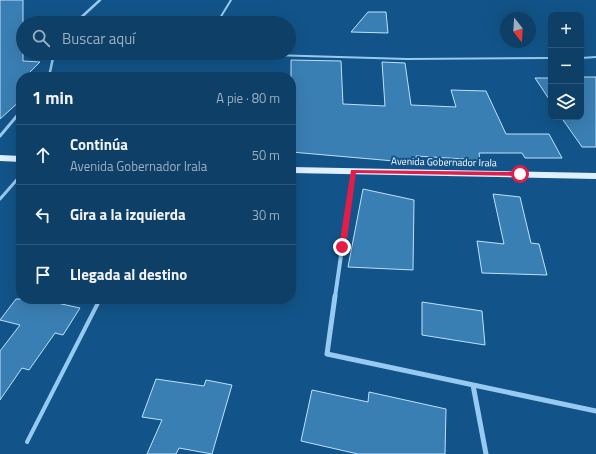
<!DOCTYPE html>
<html lang="es">
<head>
<meta charset="utf-8">
<style>
  body { margin:0; font-family:"Titillium Web",sans-serif; background:#17466d; color:#f1f3f6 }
  .controls { position:absolute; right:12px; top:12px; display:grid; overflow:hidden; border-radius:8px; box-shadow:0 4px 16px #0002 }
  .controls button { width:36px; height:36px; display:grid; place-items:center; padding:0; border:0; border-bottom:1px solid #2e587b; background:#0e3f67; color:#f1f3f6; font:20px sans-serif }
  .compass { position:absolute; left:500px; top:12px; width:36px; height:36px; border-radius:50%; background:#0e3f67; box-shadow:0 4px 16px #0002; rotate:163deg }
  .stop { position:absolute; width:12px; height:12px; margin:-9px; border:3px solid #e11d48; border-radius:50%; background:#fff }
  .stop.end { background:#e11d48; border-color:#fff; box-shadow:0 1px 4px #0008 }
  .list { margin:0; padding:0; list-style:none }
  h2 { display:flex; justify-content:space-between; align-items:center; height:52px; margin:0; padding:0 16px; font-size:17px }
  h2 small { font-size:13px; font-weight:400; color:#9bafc0 }
  .list li { display:grid; grid-template-columns:26px 1fr auto; gap:12px; align-items:center; box-sizing:border-box; height:60px; padding:0 16px; border-top:1px solid #2e587b }
  .list b { display:block; font-size:15px; white-space:nowrap }
  .list p { margin:0; font-size:13px; white-space:nowrap; color:#9bafc0 }
  .list em { font-size:13px; font-style:normal; color:#9bafc0 }
  .icon { flex:none; width:22px; height:22px; fill:none; stroke:currentColor; stroke-width:2; stroke-linecap:round; stroke-linejoin:round }
  .map { position:relative; flex:none; width:596px; height:454px; overflow:hidden }
  .search { position:absolute; background:#0e3f67; box-shadow:0 4px 16px #0002; left:16px; top:16px; width:280px; height:44px; display:flex; align-items:center; gap:10px; box-sizing:border-box; padding:0 14px; border-radius:22px; color:#9bafc0; font-size:15px }
  .panel { position:absolute; background:#0e3f67; box-shadow:0 4px 16px #0002; left:16px; top:72px; width:280px; height:232px; border-radius:16px }
  .map>svg:first-child { display:block }
  .building { fill:#3a7fb3; stroke:#bee1fc }
  .lines { fill:none; stroke-linecap:round; stroke-linejoin:round }
  .lane-far2 { stroke:#97caf1; stroke-width:2 }
  .lane-far1 { stroke:#97caf1; stroke-width:3 }
  .lane { stroke:#97caf1; stroke-width:4 }
  .street-far3 { stroke:#97caf1; stroke-width:2.5 }
  .street-far2 { stroke:#97caf1; stroke-width:3 }
  .street-far1 { stroke:#97caf1; stroke-width:4 }
  .street { stroke:#97caf1; stroke-width:5 }
  .primary { fill:#e1f0ff; fill-rule:evenodd }
  .route { fill:#e11d48 }
  .labels { text-anchor:middle; dominant-baseline:central; stroke-width:4; stroke-linejoin:round; paint-order:stroke }
  .street-label { font-size:10px; fill:#fff; stroke:#125489 }
</style>
</head>
<body>
<div class="map">
<svg width="596" height="454" viewBox="0 0 596 454">
  <rect width="100%" height="100%" fill="#125489"/>
  <path class="building" d="M0,0h23v61l17,1 -15,15h-4v23l-21,19z
    M368,12h18l2,21 -37,-1z
    M291,60l50,1 2,43 42,2 -3,-44 23,1 6,42 45,2 -5,-17 35,1 20,43h43l13,24h-37l-3,-5h-43l1,7 -64,-4 1,7 -126,-11z
    M581,77h15v70h-14l-21,-30h20z
    M535,78h16v24z
    M363,189l51,11 -1,70 -65,-3z
    M493,194l27,3 11,46 8,1 8,31 -65,-2 -5,-32 27,3z
    M16,299h23l41,9 -17,27 -8,-2 -26,37 -7,-2 -22,32v-49l20,-26 -20,-5z
    M422,302l60,9 3,34 -63,-10z
    M156,379l48,7 2,-6 26,5 -20,69 -33,-6 -3,6h-29l15,-34 -20,-3z
    M312,390l56,12 1,-10 77,17 -1,45h-87l-57,-13z"/>
  <g class="lines">
    <path class="lane-far2" d="M217,23l14,-23
      M203,53l204,6 144,-1
      M581,58l15,-1"/>
    <path class="lane-far1" d="M0,199l21,-24"/>
    <path class="lane" d="M27,442l73,-143"/>
    <path class="street-far3" d="M75,23l25,-23
      M47,77l3,-5 4,-19"/>
    <path class="street-far2" d="M47,77l1,-1
      M0,136l21,-25
      M353,174v-3"/>
    <path class="street-far1" d="M335,297l18,-124"/>
    <path class="street" d="M335,296l-8,58 269,57
      M473,385l13,69"/>
    <path class="primary" d="M0,155l21,1v6l-21,-1z
      M291,167l305,6v6l-305,-6z"/>
  </g>
  <path class="route" d="M351,170l169,2 3,2 -3,2 -164,-3 -10,74 -4,3 -3,-3z"/>
  <g class="labels">
    <g class="street-label">
      <text transform="translate(444 162) rotate(1)">Avenida Gobernador Irala</text>
    </g>
  </g>
</svg>
<div class="controls">
<button>+</button>
<button>−</button>
<button><svg class="icon" aria-label="layers" viewBox="0 0 24 24"><path d="M12 4l9 5-9 5-9-5zM3 14l9 5 9-5"/></svg></button>
</div>
<svg class="compass" viewBox="-18 -18 36 36"><path d="M0-13l5 13h-10z" fill="#e53935"/><path d="M0 13l5-13h-10z" fill="#9bafc0"/></svg>
<div class="stop" style="left:520px;top:174px"></div>
<div class="stop end" style="left:342px;top:247px"></div>
<div class="search"><svg class="icon" aria-label="search" viewBox="0 0 24 24"><circle cx="10" cy="10" r="6"/><path d="M15 15l6 6"/></svg>Buscar aquí</div>
<section class="panel">
<h2>1 min<small>A pie · 80 m</small></h2>
<ul class="list">
<li><svg class="icon" aria-label="ahead" viewBox="0 0 24 24"><path d="M12 20V5M6 11l6-6 6 6"/></svg><div><b>Continúa</b><p>Avenida Gobernador Irala</p></div><em>50 m</em></li>
<li><svg class="icon" aria-label="left" viewBox="0 0 24 24"><path d="M17 20v-9H6M10 6l-5 5 5 5"/></svg><div><b>Gira a la izquierda</b></div><em>30 m</em></li>
<li><svg class="icon" aria-label="arrive" viewBox="0 0 24 24"><path d="M6 21V4h12l-3 4 3 4H6"/></svg><div><b>Llegada al destino</b></div></li>
</ul>
</section>
</div>
</body>
</html>
